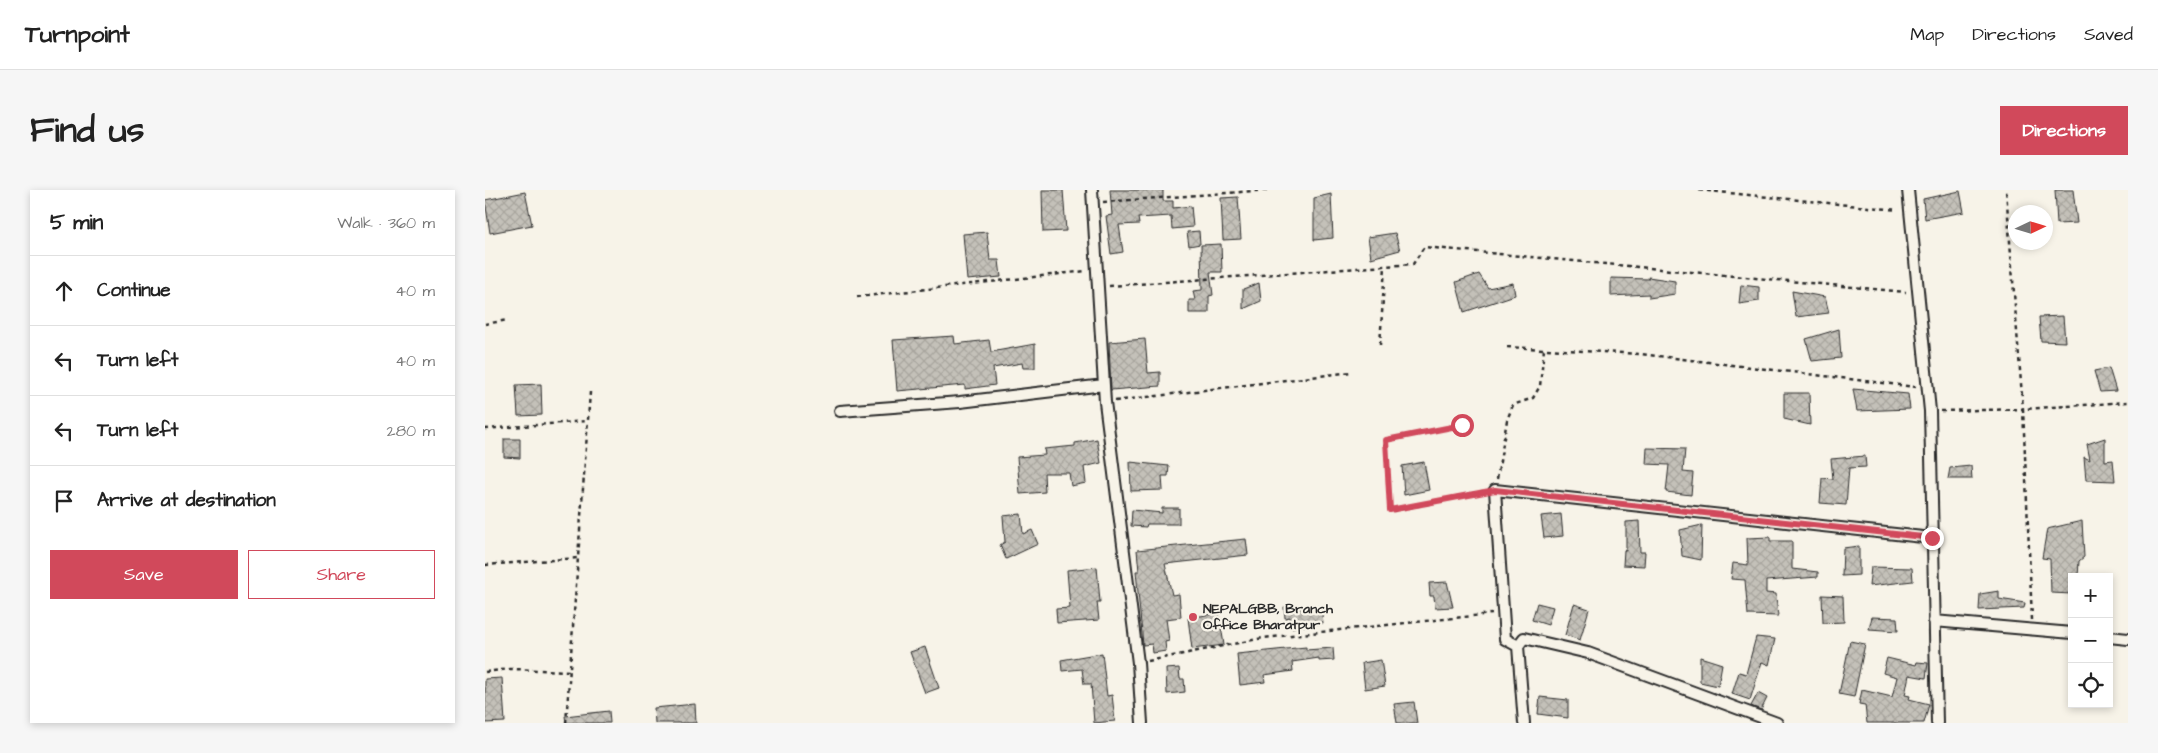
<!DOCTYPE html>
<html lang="en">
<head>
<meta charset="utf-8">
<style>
  body { margin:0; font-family:"Architects Daughter",sans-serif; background:#f6f6f6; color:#222 }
  .controls { position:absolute; right:15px; bottom:15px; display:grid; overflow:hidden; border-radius:0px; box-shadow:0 2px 8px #0003 }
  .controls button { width:45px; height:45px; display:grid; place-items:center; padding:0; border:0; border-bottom:1px solid #e0e0e0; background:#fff; color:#222; font:25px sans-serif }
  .compass { position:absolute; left:1523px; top:15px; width:45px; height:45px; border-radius:50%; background:#fff; box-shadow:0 2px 8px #0003; rotate:86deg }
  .stop { position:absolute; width:15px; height:15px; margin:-11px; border:4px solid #d1495b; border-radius:50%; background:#fff }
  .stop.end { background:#d1495b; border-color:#fff; box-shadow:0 1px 5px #0008 }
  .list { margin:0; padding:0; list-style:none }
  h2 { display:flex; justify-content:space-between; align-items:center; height:65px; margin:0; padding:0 20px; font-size:21px }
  h2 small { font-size:16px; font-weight:400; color:#767676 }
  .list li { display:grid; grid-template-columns:32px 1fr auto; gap:15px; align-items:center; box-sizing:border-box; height:70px; padding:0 20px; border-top:1px solid #e0e0e0 }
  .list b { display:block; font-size:19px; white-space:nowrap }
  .list em { font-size:16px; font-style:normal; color:#767676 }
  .actions { display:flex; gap:10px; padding:15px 20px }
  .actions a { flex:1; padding:11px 0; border:1px solid #d1495b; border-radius:0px; text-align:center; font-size:18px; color:#d1495b }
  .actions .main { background:#d1495b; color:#fff }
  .icon { flex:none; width:28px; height:28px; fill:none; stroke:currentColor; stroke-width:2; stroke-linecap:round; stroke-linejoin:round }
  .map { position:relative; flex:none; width:1643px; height:533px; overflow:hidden; border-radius:0px }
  header { display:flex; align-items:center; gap:30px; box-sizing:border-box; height:70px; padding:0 25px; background:#fff; border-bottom:1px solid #e0e0e0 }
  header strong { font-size:24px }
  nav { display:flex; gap:28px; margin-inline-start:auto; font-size:18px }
  .intro { display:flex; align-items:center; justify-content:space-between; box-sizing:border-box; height:120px; padding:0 30px }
  h1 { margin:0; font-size:35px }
  .button { padding:12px 22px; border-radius:0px; background:#d1495b; color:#fff; font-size:18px; font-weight:700 }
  main { display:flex; gap:30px; padding:0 30px }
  aside { flex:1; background:#fff; border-radius:0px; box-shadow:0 2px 8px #0003 }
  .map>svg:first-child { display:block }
  .building { fill:url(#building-cross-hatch); stroke:#2b2b2b }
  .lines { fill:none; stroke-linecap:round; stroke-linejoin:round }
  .minor-casing { stroke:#2b2b2b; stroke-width:14 }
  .path { stroke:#2b2b2b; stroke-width:2.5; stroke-dasharray:4 4; stroke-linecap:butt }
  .minor { stroke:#f7f3e8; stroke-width:10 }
  .route { stroke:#d1495b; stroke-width:6 }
  .poi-dot { fill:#d1495b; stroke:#f7f3e8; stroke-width:2 }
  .labels { text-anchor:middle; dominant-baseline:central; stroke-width:4.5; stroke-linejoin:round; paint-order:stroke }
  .poi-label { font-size:14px; font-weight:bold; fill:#2b2b2b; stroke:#f7f3e8; text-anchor:start }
</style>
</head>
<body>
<header>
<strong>Turnpoint</strong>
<nav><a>Map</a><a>Directions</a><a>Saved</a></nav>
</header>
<div class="intro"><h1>Find us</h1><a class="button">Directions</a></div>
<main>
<aside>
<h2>5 min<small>Walk · 360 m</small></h2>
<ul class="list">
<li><svg class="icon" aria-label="ahead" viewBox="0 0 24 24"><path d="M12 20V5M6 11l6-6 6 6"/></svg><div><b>Continue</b></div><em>40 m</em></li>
<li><svg class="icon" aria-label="left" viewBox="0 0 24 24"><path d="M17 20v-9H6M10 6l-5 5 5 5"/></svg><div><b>Turn left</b></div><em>40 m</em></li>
<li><svg class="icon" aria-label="left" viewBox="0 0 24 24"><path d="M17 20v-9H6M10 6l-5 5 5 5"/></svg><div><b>Turn left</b></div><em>280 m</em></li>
<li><svg class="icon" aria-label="arrive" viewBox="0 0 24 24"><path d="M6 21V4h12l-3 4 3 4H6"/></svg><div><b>Arrive at destination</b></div></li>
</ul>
<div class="actions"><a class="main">Save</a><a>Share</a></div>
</aside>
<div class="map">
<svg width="1643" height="533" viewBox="0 0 1643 533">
  <defs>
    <pattern id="building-cross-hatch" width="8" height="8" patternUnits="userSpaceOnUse" patternTransform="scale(1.25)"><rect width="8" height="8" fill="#c4c1b9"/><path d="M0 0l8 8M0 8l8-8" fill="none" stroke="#a9a69f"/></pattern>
  </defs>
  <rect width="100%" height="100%" fill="#f7f3e8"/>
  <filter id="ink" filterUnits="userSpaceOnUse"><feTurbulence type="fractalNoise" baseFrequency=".02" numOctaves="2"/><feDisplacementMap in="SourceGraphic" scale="10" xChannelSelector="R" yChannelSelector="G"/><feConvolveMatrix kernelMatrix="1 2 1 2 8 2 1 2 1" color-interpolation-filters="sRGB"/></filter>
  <g filter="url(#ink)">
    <path class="building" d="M557,0h21l3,41 -23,1z
      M625,0h53v11h10v7l18,-2 2,21 -21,2 -1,-13 -33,2 1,6 -20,1 4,27 -12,2 -5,-38 6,-1z
      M1570,0h18l4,33 -20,1z
      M1475,1l4,21 -39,7 -2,-20z
      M40,2l7,33 -42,8 -5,-33z
      M846,4l2,44 -19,2v-42z
      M753,7l3,42 -18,1 -2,-42z
      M714,41l1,13 -11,2 -2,-14z
      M502,42l3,28h9l2,17 -34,3 -4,-46z
      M910,43l5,17 -29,8 -3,-21z
      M736,54l1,28h-12l3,23 -4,1v17h-20v-13h6l-2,-9 9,-1 -1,-45z
      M994,84l9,14 25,-5 2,12 -51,17 -8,-30z
      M1163,87l27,4v13l-26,4v-4l-38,2v-18l38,1z
      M774,93l2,18 -18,8v-20z
      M1256,95l18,2v14l-20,3z
      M1307,101l33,6 4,16 -33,4z
      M1578,126l2,26 -24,-1 -2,-24z
      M1354,139l2,29 -29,3 -6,-22z
      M469,146l1,8 34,-4 2,12 44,-8v24h-12l-1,-5 -29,5 2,17 -30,4v-4l-68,6 -4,-51z
      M660,149l3,34 12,-1v14l-49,4 -2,-48z
      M1624,178l7,23 -16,1 -6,-21z
      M56,194l1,31 -24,1 -2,-31z
      M1368,199l55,5 2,15 -53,2z
      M1299,203h25l1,32 -26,-6z
      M1620,248v23l8,-1 2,21 -29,-1 -2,-23 6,3 -3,-16z
      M19,249h16v19l-16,-1z
      M612,249l4,24 -17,4 2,16 -15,3 -2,-13h-25l1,19 -25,2 -3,-37 28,-2 -1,-6 31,-3v-3z
      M1162,258l38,1 -2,23 10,1 -2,22 -25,-3 3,-27 -23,-1z
      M1380,266l1,11 -17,1 -3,37 -26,-2 2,-25 11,1 -2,-20z
      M645,272l39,4 -1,10h-6l1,14 -32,1z
      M939,272l5,28 -25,5 -2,-29z
      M1486,276l1,13h-24l2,-11z
      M677,318h17v16h-32l-1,3 -15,-1 1,-16 30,3z
      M536,324l2,20 9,-4 6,14 -32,15 -6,-14 5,-3 -2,-26z
      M1076,324l2,22 -19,2 -3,-22z
      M1154,331l1,31h5l-1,14 -21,-1 1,-15 2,1v-29z
      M1597,331l2,36 -5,4 -1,16h-6v17l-21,-1 -1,-34 -8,-1 5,-29z
      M1217,335l-1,35 -19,-4 -2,-26z
      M1285,347v4h22v28l26,3v5l-52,4v12l10,1 2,22 -30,-1 -3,-35 -14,-1 2,-16 15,2 -1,-27z
      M761,349l2,16 -83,9 7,31 7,-1 2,23 -15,2 3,22 -4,1 1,9 -13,2 -1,-9 -9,1 -7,-74h3l-2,-21z
      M1374,356v29l-17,1 1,-28z
      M612,377l3,35h-3l2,18 -42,3 -1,-14 14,-1 -3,-38z
      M1386,377l41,1 1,13 -44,5z
      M962,392l6,25 -18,1 -1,-12h-4l-1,-13z
      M1514,401v8l26,4 -1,5 -45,2 1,-16z
      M1337,405l21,1 1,26 -21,1z
      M1052,413l16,4 -5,18 -16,-5z
      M1089,414l15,5 -9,31 -15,-5z
      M814,416v2l22,-2 2,17 -32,5 -1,-11 -5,1 -1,-11z
      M734,423l5,32 -32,4 -4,-31z
      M1387,427l25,1 1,13 -29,-2z
      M1271,447l19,2 -6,26 -7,-3 -12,38 -18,-6 7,-22 7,2z
      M1365,451l15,3 -11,53 -15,-3z
      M440,457l14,41 -14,5 -15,-41z
      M821,457v3l27,-2 1,12 -15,1v-3l-27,4 1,9 -29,4 1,7 -25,3 -3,-31z
      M617,463l5,43 5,-1 3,26 -21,2 -3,-39h-7l-2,-15 -20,2 -1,-11z
      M1215,467l22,7 -4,22 -18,-4z
      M1402,468l29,7 1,-3 11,1 -2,15 -17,-3 -4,20 5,1 -1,3 20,5 -5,19h-57l-2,-18 -6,-1 3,-14 30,7 5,-20 -14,-4z
      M896,470l4,26 -20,3 -3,-26z
      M694,478l1,11h4l1,13 -18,2 -1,-25z
      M17,488l3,44 -20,1v-44z
      M1273,503l9,5 -6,12 -10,-4z
      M1055,507l28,3v18l-30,-4z
      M929,512l3,21h-20l-3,-19z
      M210,514l1,19h-41l-1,-15z
      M124,521l1,12h-44l-1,-7z"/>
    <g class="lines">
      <defs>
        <path id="minor" d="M607,0l13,212 33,261 4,60
          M1423,0l22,221 7,312
          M355,221l120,-9 144,-17
          M1449,431l138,12
          M1624,447l19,2
          M1033,456l-13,-7 -10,-149 437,48
          M1039,533l-6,-77 6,-8 64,15 189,70"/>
      </defs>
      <use href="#minor" class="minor-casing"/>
      <path class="path" d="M1214,0l199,20
        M618,12l165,-12
        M624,96l304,-22 11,-17 482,45
        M372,107l229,-26
        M0,134l23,-4
        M895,155l5,-79
        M1022,157l134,7 275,33
        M630,211l237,-29
        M1456,221l82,-2 -17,-219
        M977,235l-76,15 4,71 96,-20
        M0,239l102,-8
        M1012,289l10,-59 6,-15 20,-7 7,-12 4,-37
        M0,375l93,-7
        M1547,430l-9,-211 105,-7
        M663,471l115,-23 229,-24
        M0,482l25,-3 60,2
        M81,533l24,-331"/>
      <use href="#minor" class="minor"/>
    </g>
  </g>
  <g class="lines" filter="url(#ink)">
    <path class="route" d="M977,235l-76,15 4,70 105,-20 437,48"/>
  </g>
  <circle class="poi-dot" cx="708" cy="427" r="5"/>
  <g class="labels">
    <g class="poi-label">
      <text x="718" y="419">NEPALGBB, Branch<tspan x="718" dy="16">Office Bharatpur</tspan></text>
    </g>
  </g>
</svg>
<div class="controls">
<button>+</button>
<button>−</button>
<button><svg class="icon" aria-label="locate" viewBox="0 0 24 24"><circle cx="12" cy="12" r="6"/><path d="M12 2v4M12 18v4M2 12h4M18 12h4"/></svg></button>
</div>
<svg class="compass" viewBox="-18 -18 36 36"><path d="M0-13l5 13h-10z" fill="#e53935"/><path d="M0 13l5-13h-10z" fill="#767676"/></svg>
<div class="stop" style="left:977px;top:235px"></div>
<div class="stop end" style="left:1447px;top:348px"></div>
</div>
</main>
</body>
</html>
